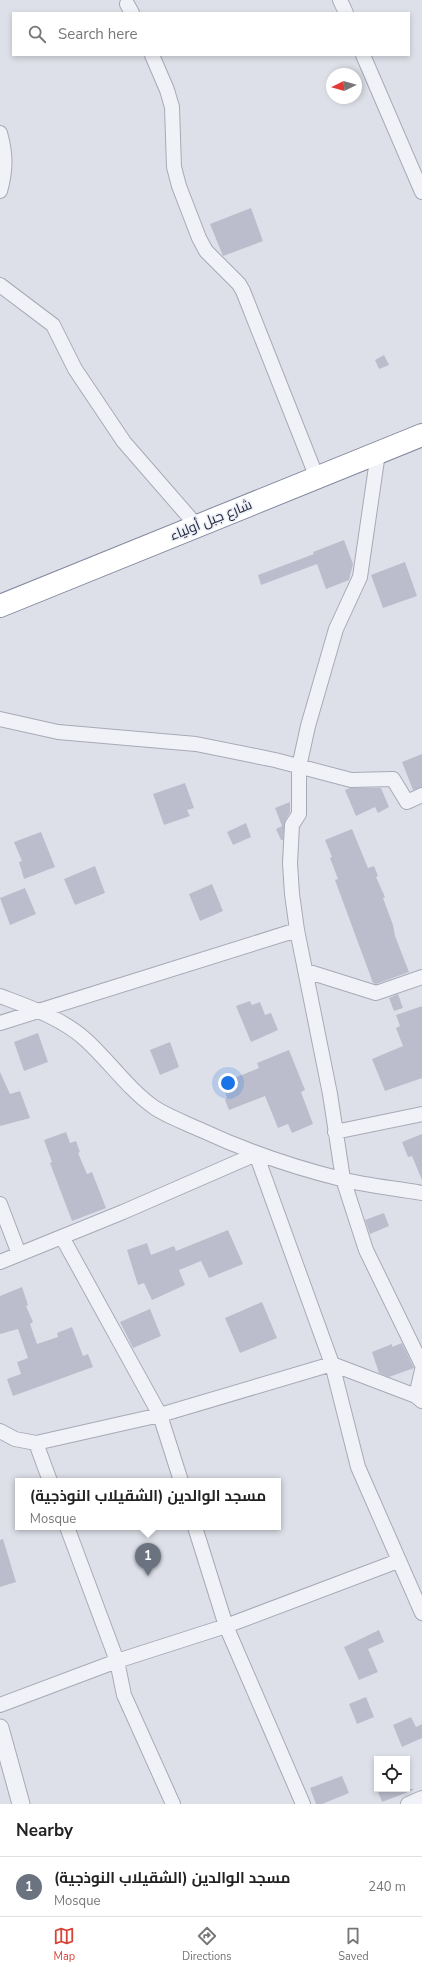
<!DOCTYPE html>
<html lang="en">
<head>
<meta charset="utf-8">
<style>
  body { margin:0; font-family:"Nunito Sans",Cairo,sans-serif; background:#f6f6f6; color:#222 }
  .controls { position:absolute; right:12px; bottom:12px; display:grid; overflow:hidden; border-radius:0px; box-shadow:0 2px 6px #0003 }
  .controls button { width:36px; height:36px; display:grid; place-items:center; padding:0; border:0; border-bottom:1px solid #e0e0e0; background:#fff; color:#222; font:20px sans-serif }
  .compass { position:absolute; left:326px; top:68px; width:36px; height:36px; border-radius:50%; background:#fff; box-shadow:0 2px 6px #0003; rotate:265deg }
  .you { position:absolute; left:228px; top:1083px; width:14px; height:14px; margin:-10px; border:3px solid #fff; border-radius:50%; background:#1a73e8; box-shadow:0 0 0 6px #1a73e833 }
  .badge { display:grid; place-items:center; width:26px; height:26px; border-radius:50%; background:#d84438; color:#fff; font-size:13px; font-weight:700 }
  .pin { position:absolute; translate:-50% -33px; filter:drop-shadow(0 1px 2px #0008) }
  .pin::after { content:''; position:absolute; top:21px; width:14px; height:12px; background:inherit; clip-path:polygon(0 0,100% 0,50% 100%) }
  .popup { position:absolute; left:15px; top:1478px; width:266px; height:52px; box-sizing:border-box; display:grid; place-content:center; border-radius:0px; background:#fff; filter:drop-shadow(0 1px 3px #0005); font-size:13px; white-space:nowrap; color:#767676 }
  .popup b { font-size:15px; color:#222 }
  .popup::after { content:''; position:absolute; left:50%; top:100%; margin-left:-8px; border:8px solid transparent; border-top-color:#fff }
  .list { margin:0; padding:0; list-style:none }
  h2 { display:flex; justify-content:space-between; align-items:center; height:52px; margin:0; padding:0 16px; font-size:17px }
  h2 small { font-size:13px; font-weight:400; color:#767676 }
  .list li { display:grid; grid-template-columns:26px 1fr auto; gap:12px; align-items:center; box-sizing:border-box; height:60px; padding:0 16px; border-top:1px solid #e0e0e0 }
  .list b { display:block; font-size:15px; white-space:nowrap }
  .list p { margin:0; font-size:13px; white-space:nowrap; color:#767676 }
  .list em { font-size:13px; font-style:normal; color:#767676 }
  .icon { flex:none; width:22px; height:22px; fill:none; stroke:currentColor; stroke-width:2; stroke-linecap:round; stroke-linejoin:round }
  .map { position:relative; flex:none; width:422px; height:1804px; overflow:hidden }
  .search { position:absolute; background:#fff; box-shadow:0 2px 6px #0003; left:12px; right:12px; top:12px; height:44px; display:flex; align-items:center; gap:10px; box-sizing:border-box; padding:0 14px; border-radius:0px; color:#767676; font-size:15px }
  .sheet { height:112px; background:#fff }
  nav { display:flex; justify-content:space-around; align-items:center; box-sizing:border-box; height:56px; border-top:1px solid #e0e0e0; background:#fff; font-size:11px; color:#767676 }
  nav a { display:grid; justify-items:center; gap:2px }
  nav .on { color:#d84438 }
  .map>svg:first-child { display:block }
  .building { fill:#bbbdcc }
  .lines { fill:none; stroke-linecap:round; stroke-linejoin:round }
  .minor-casing { stroke:#a7a9b7; stroke-width:16 }
  .tertiary-casing { stroke:#a7a9b7; stroke-width:19 }
  .trunk-casing { stroke:#8489a0; stroke-width:24 }
  .minor { stroke:#f1f2f7; stroke-width:14 }
  .tertiary { stroke:#f1f2f7; stroke-width:17 }
  .trunk { stroke:#fff; stroke-width:22 }
  .labels { text-anchor:middle; dominant-baseline:central; stroke-width:3; stroke-linejoin:round; paint-order:stroke }
  .street-label { font-size:14px; fill:#262a41; stroke:#edeff6 }
</style>
</head>
<body>
<div class="map">
<svg width="422" height="1804" viewBox="0 0 422 1804">
  <rect width="100%" height="100%" fill="#dee0e9"/>
  <path class="building" d="M251,208l12,33 -40,15 -13,-32z
    M384,355l5,10 -10,4 -4,-9z
    M344,540l9,24 -4,16 -23,9 -9,-25 -56,21 -3,-10 56,-21 -1,-2z
    M405,562l12,34 -34,12 -12,-33z
    M422,754v33l-9,3 -11,-28z
    M185,783l9,25 -7,2 3,6 -26,9 -11,-31z
    M350,788h31l8,19 -11,6 -3,-6 -19,9 -11,-26z
    M290,802v10l-5,9 -2,19h-2l-5,-11 6,-3 -7,-18z
    M246,823l5,14 -18,8 -6,-13z
    M352,829l16,39 6,-2 4,10 -2,1 9,20 -2,1 10,27 2,11 14,36 -33,12 -3,-1 -38,-103 3,-1 -8,-21 2,-1 -7,-17z
    M41,832l14,35 -31,12 -5,-17 3,-1 -8,-19z
    M95,866l10,27 -30,12 -11,-26z
    M212,884l11,27 -23,10 -11,-27z
    M25,888l11,26 -26,11 -10,-27z
    M398,994l5,14 -9,3 -5,-13z
    M250,1001l2,4 8,-3 5,13 6,-2 7,17 -27,12 -15,-36z
    M422,1006v72l-37,13 -13,-32 31,-13 -7,-18 4,-2 -4,-11z
    M38,1033l10,29 -24,9 -10,-29z
    M170,1042l9,25 -19,8 -10,-25z
    M289,1050l16,40 -4,2 12,32 -21,9 -4,-9 -10,4 -13,-32 -36,14 -4,-10 2,-2 -5,-15 37,-15 -2,-5z
    M0,1072l10,22 10,-3 10,27 -30,8z
    M66,1132l4,11 6,-2 4,11 -2,1 9,21 5,-2 14,36 -34,13 -22,-58 2,-1 -8,-22z
    M422,1134v46l-10,-24 -4,1 -6,-15z
    M384,1213l5,13 -19,8 -5,-14z
    M228,1230l15,34 -34,14 -8,-17 -22,9 6,15 -33,15 -8,-17 -6,2 -11,-35 20,-7 4,12 23,-9 2,5z
    M22,1287l6,18 -2,1 7,16 -3,2 7,20 21,-7 -1,-4 15,-6 11,29 5,-2 5,13 -80,29 -6,-17 14,-5 -4,-12 11,-4 -10,-29 -18,5v-38z
    M262,1302l15,36 -37,15 -15,-35z
    M150,1309l11,27 -28,12 -13,-26z
    M402,1343l12,25 -25,9 -10,-4 -7,-21 20,-8v3z
    M3,1539l13,43 -16,5v-47z
    M379,1630l5,12 -16,7 10,23 -19,8 -15,-33z
    M366,1697l8,20 -17,7 -8,-20z
    M411,1717l5,10 6,-3v14l-20,9 -9,-22z
    M342,1776l7,17 -27,11h-6l-6,-16z
    M377,1789h36v1l-31,12z"/>
  <g class="lines">
    <defs>
      <path id="minor" d="M340,0l6,13
        M127,4l5,9
        M152,55l15,35 5,17 2,60 5,19 20,52 7,13 33,33 4,7 74,187
        M363,55l59,137
        M0,133c6,21 6,37 0,58
        M0,285l53,40 22,44 49,73 73,84
        M378,453l-18,124 -24,52 -28,97 -9,41v47l-7,11 -2,38 2,31 5,36 33,164 13,85 23,71 56,115
        M0,719l58,13 138,12 79,16 76,20 42,-1 14,23 15,-7
        M306,971l70,22 46,-16
        M0,996c29,11 62,22 86,44 24,22 42,49 69,68 14,9 31,15 46,22 45,21 92,37 140,49 27,7 54,9 81,14
        M0,1023l297,-93
        M335,1132l87,-18
        M0,1204l19,50
        M62,1237l98,178 21,66
        M0,1262l123,-50 133,-58 76,210 26,103 64,146
        M416,1396l6,-26
        M0,1431l15,8 21,4 124,-28 172,-51 84,32 6,5
        M36,1443l14,38
        M67,1527l50,134 7,34 49,109
        M195,1527l31,99 77,178
        M0,1705l117,-44 109,-35 172,-65
        M408,1804l14,-6"/>
      <path id="tertiary" d="M0,1728l21,76"/>
      <path id="trunk" d="M0,606l422,-171"/>
    </defs>
    <use href="#minor" class="minor-casing"/>
    <use href="#tertiary" class="tertiary-casing"/>
    <use href="#trunk" class="trunk-casing"/>
    <use href="#minor" class="minor"/>
    <use href="#tertiary" class="tertiary"/>
    <use href="#trunk" class="trunk"/>
  </g>
  <g class="labels">
    <g class="street-label">
      <text transform="translate(211 520) rotate(-22)">شارع جبل أولياء</text>
    </g>
  </g>
</svg>
<div class="controls">
<button><svg class="icon" aria-label="locate" viewBox="0 0 24 24"><circle cx="12" cy="12" r="6"/><path d="M12 2v4M12 18v4M2 12h4M18 12h4"/></svg></button>
</div>
<svg class="compass" viewBox="-18 -18 36 36"><path d="M0-13l5 13h-10z" fill="#e53935"/><path d="M0 13l5-13h-10z" fill="#767676"/></svg>
<div class="you"></div>
<div class="pin badge" style="left:148px;top:1576px;background:#6b7280">1</div>
<div class="popup"><b>مسجد الوالدين (الشقيلاب النوذجية)</b>Mosque</div>
<div class="search"><svg class="icon" aria-label="search" viewBox="0 0 24 24"><circle cx="10" cy="10" r="6"/><path d="M15 15l6 6"/></svg>Search here</div>
</div>
<section class="sheet">
<h2>Nearby<small></small></h2>
<ul class="list">
<li><span class="badge" style="background:#6b7280">1</span><div><b>مسجد الوالدين (الشقيلاب النوذجية)</b><p>Mosque</p></div><em>240 m</em></li>
</ul>
</section>
<nav>
<a class="on"><svg class="icon" aria-label="map" viewBox="0 0 24 24"><path d="M3 6l6-2 6 2 6-2v14l-6 2-6-2-6 2zM9 4v14M15 6v14"/></svg>Map</a>
<a><svg class="icon" aria-label="directions" viewBox="0 0 24 24"><path d="M12 3l9 9-9 9-9-9zM9 14v-3h6M13 9l2 2-2 2"/></svg>Directions</a>
<a><svg class="icon" aria-label="saved" viewBox="0 0 24 24"><path d="M7 4h10v16l-5-4-5 4z"/></svg>Saved</a>
</nav>
</body>
</html>
